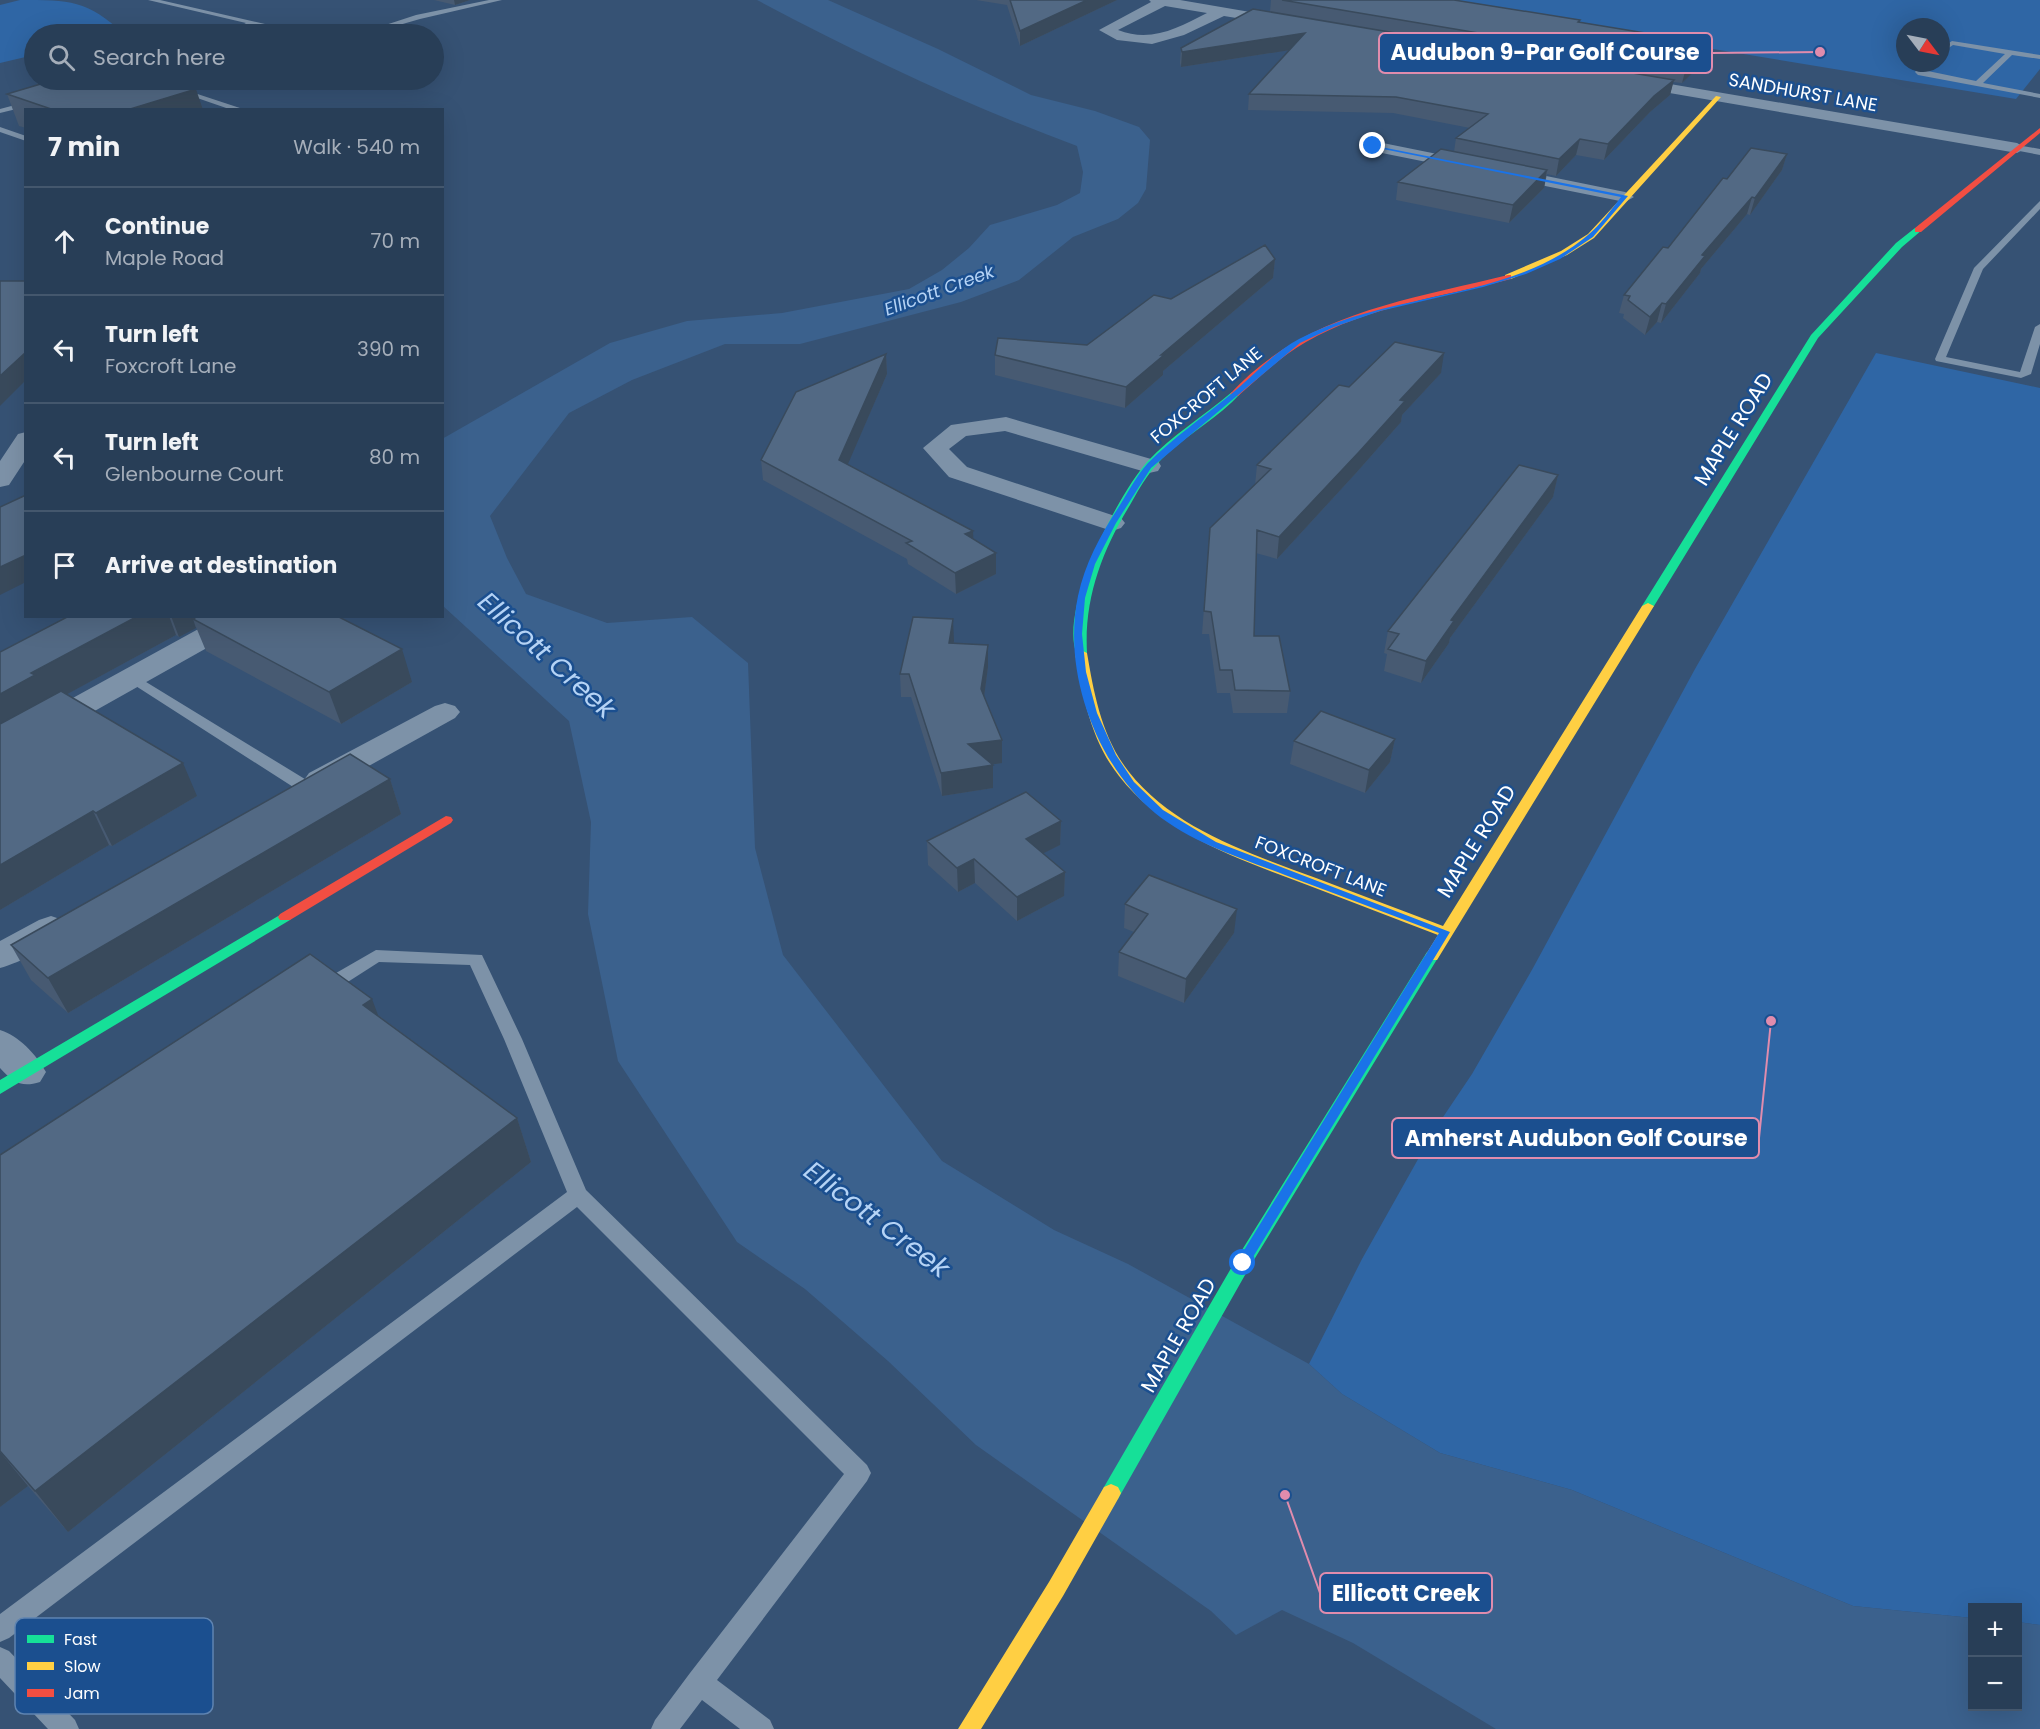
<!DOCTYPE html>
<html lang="en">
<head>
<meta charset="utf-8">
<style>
  body { margin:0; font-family:Poppins,sans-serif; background:#344961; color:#f1f3f6 }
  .controls { position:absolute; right:18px; bottom:18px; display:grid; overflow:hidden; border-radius:0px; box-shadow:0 6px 24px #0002 }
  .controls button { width:54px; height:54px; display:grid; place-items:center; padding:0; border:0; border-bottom:2px solid #44576d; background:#283e57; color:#f1f3f6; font:30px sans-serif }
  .compass { position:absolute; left:1896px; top:18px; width:54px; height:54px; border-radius:50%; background:#283e57; box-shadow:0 6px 24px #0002; rotate:122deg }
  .stop { position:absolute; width:18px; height:18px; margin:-14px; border:4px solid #1a73e8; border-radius:50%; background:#fff }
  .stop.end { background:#1a73e8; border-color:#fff; box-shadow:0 2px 6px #0008 }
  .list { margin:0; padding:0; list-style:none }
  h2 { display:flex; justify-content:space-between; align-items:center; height:78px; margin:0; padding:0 24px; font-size:26px }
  h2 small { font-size:20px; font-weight:400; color:#a5aeba }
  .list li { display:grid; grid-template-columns:39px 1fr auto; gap:18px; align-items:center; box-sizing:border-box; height:108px; padding:0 24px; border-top:2px solid #44576d }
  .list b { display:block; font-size:22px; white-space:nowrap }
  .list p { margin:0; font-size:20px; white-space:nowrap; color:#a5aeba }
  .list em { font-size:20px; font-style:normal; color:#a5aeba }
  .icon { flex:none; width:33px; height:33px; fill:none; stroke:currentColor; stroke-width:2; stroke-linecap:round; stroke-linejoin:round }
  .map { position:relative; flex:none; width:2040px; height:1729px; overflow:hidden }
  .search { position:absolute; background:#283e57; box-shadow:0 6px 24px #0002; left:24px; top:24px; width:420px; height:66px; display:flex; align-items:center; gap:15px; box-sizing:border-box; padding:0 21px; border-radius:33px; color:#a5aeba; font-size:22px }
  .panel { position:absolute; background:#283e57; box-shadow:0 6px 24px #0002; left:24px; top:108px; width:420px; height:510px; border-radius:0px }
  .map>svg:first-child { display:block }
  .green { fill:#2f66a5; fill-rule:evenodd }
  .water { fill:#3b618d }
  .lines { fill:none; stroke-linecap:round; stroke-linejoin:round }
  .lane { fill:#7d92a8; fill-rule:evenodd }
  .street { fill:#7d92a8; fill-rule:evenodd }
  .fast { fill:#16e098; fill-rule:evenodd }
  .slow { fill:#ffcf43; fill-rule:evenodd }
  .jam { fill:#f24e42; fill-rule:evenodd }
  .wall { fill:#475a72 }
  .shaded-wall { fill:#394a5c }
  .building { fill:#526984; stroke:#394a5c; stroke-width:1.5 }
  .route { fill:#1a73e8 }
  .labels { text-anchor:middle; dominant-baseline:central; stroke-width:5; stroke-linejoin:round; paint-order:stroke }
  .far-street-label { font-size:18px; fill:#fff; stroke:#1b4f8f }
  .far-water-label { font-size:18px; font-style:italic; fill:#b5d3f5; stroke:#1b4f8f }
  .street-label { font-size:21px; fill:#fff; stroke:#1b4f8f }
  .near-water-label { font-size:27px; font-style:italic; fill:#b5d3f5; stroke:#1b4f8f }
  .key { fill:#1b4f8f; stroke:#5f84b1; stroke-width:1.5 }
  .key-label { font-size:16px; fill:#fff }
  .leader { fill:none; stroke:#e08cad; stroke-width:2 }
  .callout-dot { fill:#e08cad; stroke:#1b4f8f; stroke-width:2 }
  .callout { fill:#1b4f8f; stroke:#e08cad; stroke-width:2 }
  .callout-label { font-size:22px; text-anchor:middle; font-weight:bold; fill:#fff }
</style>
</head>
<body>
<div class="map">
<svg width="2040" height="1729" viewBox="0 0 2040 1729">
  <rect width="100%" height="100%" fill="#365274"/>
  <path class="green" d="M20,0c50,0 67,0 104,34h-90v21l-34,8v-58z
    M1415,0h625v69l-24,30zM1905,27h36v36h-36z
    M1876,353l164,35v1237l-22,-3v-14h-46v10l-119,-12 -281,-116 -132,-37 -98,-59 -33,-30 53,-105 73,-130 37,-55 61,-106 162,-299z"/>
  <path class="water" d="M757,0h71l110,49 93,46 64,16 44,16 11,13 -4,49 -8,14 -20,16 -45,18 -54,43 -58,22 -161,42h-75l-93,36 -63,33 -79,103 17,42 19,36 81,29 85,-6 56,46 7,185 28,107 159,206 112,69 74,34 181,100 33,30 98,59 132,37 281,116 119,12v88h46v-84l22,3v104h-544l-143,-86 -71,-33 -46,25 -25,-24 -235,-166 -88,-84 -83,-72 -68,-47 -119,-181 -30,-147 3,-92 -22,-101 -126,-115 -1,-167 168,-96 77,-22 95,-8 127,-24 33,-19 27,-22 21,-23 67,-20 23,-12 3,-21 -6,-26c-111,-41 -216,-91 -320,-146z"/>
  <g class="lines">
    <path class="lane" d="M148,0h12l149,34c-18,2 -42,-12 -57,-9 -10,3 -15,9 -26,9l20,-11z
      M489,0h13l-82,19 -52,15h-10l58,-19z
      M1952,41l88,14v4l-28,-4 -29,28 57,11v4l-122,-23 -3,-3 7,-9h9l-8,7 53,11 29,-27 -52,-9 -12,8v-5z
      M145,80h10l91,30h-14z
      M267,80h11l25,7 -4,2z
      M34,100l3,4 -37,9v-4z
      M0,127l26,9v5l-26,-9z
      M2017,145l23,4v6l-26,-5z
      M2040,201v8l-57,60 -37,88 74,15 15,-45 5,-3v20l-9,30 -10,4 -85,-17 -1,-2 39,-91z
      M133,674l180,110 2,4 -2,4h-12l-173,-111 -2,-3z
      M376,950l106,5 40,84 64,151 281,275 4,8 -4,8 -150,199 53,40 4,9h-34l-38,-29 -22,29h-29l4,-9 35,-47 154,-199 -267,-267 -568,431 -9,4v-28l567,-422 -63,-153 -34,-74 -91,-3 -50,32h-12l-3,-5 3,-5z
      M0,1647l9,4 66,69 4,9h-31l-48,-51z"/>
    <path class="street" d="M1149,0h31l105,18 7,4 -7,4 -61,-10 -40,19 -32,9 -35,-4 -18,-10 52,-28zM1165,6l42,7c-29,15 -56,30 -89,17z
      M1629,77l388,66 9,5 -9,5 -394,-68 -2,-3z
      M1373,141l252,51 9,5 -9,5 -258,-52 -3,-4 3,-4z
      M1006,417l152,44 3,5 -3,5 -9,2 -144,-42 -39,5 -17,13 18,18 154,51 4,5 -4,5 -9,3 -163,-54 -26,-29 28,-23z
      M26,432v27l-17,26 -9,2v-26l18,-27z
      M222,616h34l-3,6 -242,136 -11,2v-22z
      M445,703l10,3 5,6 -5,6 -124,69 -11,3 -11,-3 -5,-7 5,-7 126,-67z
      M51,916l12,4 5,8c-10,16 -49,35 -68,40v-27l39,-21z
      M0,1030c19,6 36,24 46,42l-6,10c-19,6 -27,0 -40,-14z"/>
    <path class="fast" d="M1915,228l7,2 -20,17 -84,91 -164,268 -2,2h-8l-2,-2 169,-271 85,-92z
      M1232,392l8,2c-21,23 -49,38 -72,59 -17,15 -27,32 -38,52 -28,46 -46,93 -43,148l-6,3 -4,-1c-19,-44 40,-159 70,-193 25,-27 57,-46 85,-70z
      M285,912l7,5 -2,3 -290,174v-14z
      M1432,951l5,1 2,4 -190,312 -131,231 -7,3 -7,-3 -3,-6 3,-6 133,-229 190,-306z"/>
    <path class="slow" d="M1716,96l5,1 -127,141 -27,17 -56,24h-6v-4l56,-24 27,-17z
      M1648,603l6,3 -217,354h-10l-2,-4 13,-21c-43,-16 -85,-33 -128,-49 -68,-26 -144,-50 -191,-110 -28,-35 -36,-80 -44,-123l6,-3 6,3c7,41 15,85 42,119 45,57 120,81 187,106 42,16 85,32 127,48l199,-320z
      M1111,1484l7,3 3,6 -3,6 -55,97 -82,133h-23l91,-147 55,-95z"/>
    <path class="jam" d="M2040,128v5l-119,99h-6v-4z
      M1508,275h3v4c-69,18 -142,27 -205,63 -25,14 -46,35 -68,54l-8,-2c74,-81 178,-94 278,-119z
      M446,816l5,1 2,3 -2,3 -161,97h-10l-2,-3 2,-3z"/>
  </g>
  <path class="wall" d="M434,0h36l-15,5z
    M976,0h141l-97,46 -13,-41z
    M1271,0h183l126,20v2l119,22 5,18 -22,21 -9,-1 -3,13 -20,17 -46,48 -28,-5 -20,21 -9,-2 -3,14 -35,35 -113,-23 2,-18 56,-30 2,-14 14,-10 -77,-15 -145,-3 1,-16 40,-44 -108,17 -1,-4 1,-15 89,-36z
    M36,81l167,29h-177v18l-7,-2 -12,-32 31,-9z
    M1787,154l-5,16 -32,45 -3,-1 -46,55 -1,4 -39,50 -4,-1 -12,13 -22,-17 1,-4 -5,-1 5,-18 44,-47 59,-69z
    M1275,259l-2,19 -110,93v4l-38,33 -130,-33v-20l92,-10 84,-46z
    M886,354l1,20 -40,91 149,88v21l-40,20 -48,-30 -1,-5 -144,-79 -2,-20z
    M1441,373l-39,42 -1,7 -45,51 -79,86 -21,-6 -2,83 36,55 -3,22h-54l-3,-20h-13l-8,-59h-7l8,-106 45,-43 2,-20 92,-78z
    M1558,475l-5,22 -103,141 -1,5 -28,40 -37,-12 3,-17 -3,-1 4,-22z
    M69,616h268l75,66 -71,42 -135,-73 -10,-24 -17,10 -3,-2 -109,59 130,102 -85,50 -3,-1 -109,65z
    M954,641v2l34,24 -4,29 18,44v23l-10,1 1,24 -51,8 -31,-99h-10l-1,-23z
    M1395,739l-5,23 -25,31 -75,-29 4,-23z
    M390,779l11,35 -333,199 -37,-33 -20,-35z
    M1061,821l-1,24 -17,8 22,19 -1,24 -47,25 -42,-38 -17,9 -30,-27 -1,-24z
    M1125,904l109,29 -50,70 -66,-27 1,-24 15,-20 -10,-4z
    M378,1015l139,103 14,44 -463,370 -40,-46 -28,21v-352z"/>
  <path class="shaded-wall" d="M454,0h16l-15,5z
    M1087,0h30l-97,46v-15z
    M1305,33l-2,15 -122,19 1,-15z
    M1708,46l-4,16 -22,21 4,-15z
    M1674,80l-4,15 -20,17 -46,48 4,-16 46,-48z
    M196,89l7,21h-76z
    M1580,139l-4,16 -20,21 3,-17z
    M1787,154l-5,16 -32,45 5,-17z
    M1547,170l-3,18 -35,35 4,-18z
    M1752,197l-5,17 -46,55 -1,4 -39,50 5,-19 36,-49z
    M1275,259l-2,19 -110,93v4l-38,33 1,-21 35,-32z
    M1662,303l-5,19 -12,13 5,-18z
    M26,352v28l-26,26v-30z
    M1444,353l-3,20 -39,42 -1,7 -45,51 -79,86 2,-22 121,-137z
    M886,354l1,20 -46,106 -2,-20z
    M1558,475l-5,22 -103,141 -1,5 -28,40 5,-22 25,-41z
    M973,531l1,20 -9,-17z
    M996,553v21l-40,20 -1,-21z
    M26,555v27l-26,13v-28z
    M138,616h31l7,19 -127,69 -49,33v-43l31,-21z
    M171,616h45l-23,3 3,9 -17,9z
    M953,619l1,22 -4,25 -1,-23z
    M988,645v22l-6,45 -1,-23z
    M402,649l10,33 -71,42 -12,-32z
    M1395,739l-5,23 -25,31 4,-23z
    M1002,740v23l-33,5 -1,-24z
    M183,763l14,33 -85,50 -16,-33z
    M993,765v23l-51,8 -1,-23z
    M390,779l11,35 -333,199 -20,-35z
    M93,811l16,34 -109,65v-45z
    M1061,821l-1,24 -34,17v-23z
    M974,859l1,24 -17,9 -1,-24z
    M1065,872l-1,24 -47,25v-24z
    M1237,909l-3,24 -50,70 2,-24z
    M372,999l17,45 -26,-39z
    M517,1118l14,44 -463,370 -33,-41z
    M0,1452l28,34 -28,21z"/>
  <path class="building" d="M1010,0h77l-67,31z
    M1282,0h172l126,20 -2,2 122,20 -3,2 11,2 -22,22z
    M1253,9l421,71 -20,16 -46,48 -28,-5 -21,20 -103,-21 32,-24 -92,-17 -147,-3 56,-61 -123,19 -1,-4z
    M41,80h125l30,9 -69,21h-73l-47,-16 37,-11 -8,-2z
    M1751,148l36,6 -32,44 -3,-1 -50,58 3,1 -39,48 -4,-1 -12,14 -22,-17 2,-4 -6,-1 39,-48 5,1 55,-70 4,1z
    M1441,149l106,21 -34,35 -115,-23z
    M1265,245l10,14 -114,96h3l-38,32 -131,-32 3,-17 89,7 67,-50 17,4z
    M0,281h26v71l-26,24z
    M1395,342l49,11 -44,47 5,1 -46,51 -80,85 -22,-7 -3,106h25l11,55 -55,-1 -3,-20h-12l-9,-58 -7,-1 6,-83 61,-59 -14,-4 82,-80 10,2z
    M886,354l-47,106 134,71 -8,3 31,19 -41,20 -49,-30 6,-2 -151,-81 35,-68z
    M1519,465l39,10 -107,145 3,1 -28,40 -38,-12 11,-15 -11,-3z
    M26,495v60l-26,12v-60z
    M69,616h69l-107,57 4,2 -35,19v-42z
    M198,616h139l65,33 -73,43 -136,-73z
    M913,617l40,2 -4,24 39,2 -7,44 21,51 -34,4 25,21 -52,8 -32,-99h-9z
    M61,691l122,72 -87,50 -3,-2 -93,54v-141z
    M1321,711l74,28 -26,31 -75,-29z
    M350,754l40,25 -342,199 -37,-33z
    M1026,792l35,29 -35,18 39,33 -48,25 -43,-38 -17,9 -30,-27z
    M1149,875l88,34 -51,70 -67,-27 29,-38 -23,-10z
    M310,954l62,45 -9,6 154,113 -482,373 -35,-40v-296z"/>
  <path class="route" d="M1371,145l257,51 -35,41 -33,22 -34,15 -43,13 -103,24 -46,16 -34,16 -149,125 -35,55 -21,41 -10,34 -3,36 4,38 11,41 19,42 18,27 29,28 53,32 234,90 -203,335h-9v-7l201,-327c-51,-19 -102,-39 -154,-58 -44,-17 -93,-32 -130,-62 -59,-49 -93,-141 -77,-217 7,-33 23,-62 42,-91 8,-13 17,-30 28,-42 25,-25 55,-46 82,-68 22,-18 44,-43 69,-56 89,-48 212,-38 289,-104 12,-10 23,-25 33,-38l-248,-50z"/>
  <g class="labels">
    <g class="far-street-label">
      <text transform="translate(1803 92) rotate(10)">SANDHURST LANE</text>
      <text transform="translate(1206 395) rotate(-40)">FOXCROFT LANE</text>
      <text transform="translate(1321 866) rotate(21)">FOXCROFT LANE</text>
    </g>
    <g class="far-water-label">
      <text transform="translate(939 290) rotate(-20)">Ellicott Creek</text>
    </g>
    <g class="street-label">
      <text transform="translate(1733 429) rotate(-58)">MAPLE ROAD</text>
      <text transform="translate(1476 841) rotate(-58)">MAPLE ROAD</text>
      <text transform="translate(1178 1335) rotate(-60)">MAPLE ROAD</text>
    </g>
    <g class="near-water-label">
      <text transform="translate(547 655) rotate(42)">Ellicott Creek</text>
      <text transform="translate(877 1219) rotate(37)">Ellicott Creek</text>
    </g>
  </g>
  <rect x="15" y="1618" width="198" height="96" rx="9" class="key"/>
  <rect x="27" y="1635" width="27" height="8" fill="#16e098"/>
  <rect x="27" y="1662" width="27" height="8" fill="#ffcf43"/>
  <rect x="27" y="1689" width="27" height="8" fill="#f24e42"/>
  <g class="key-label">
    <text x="64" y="1645">Fast</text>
    <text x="64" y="1672">Slow</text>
    <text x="64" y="1699">Jam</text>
  </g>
  <path class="leader" d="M1820 52L1712 53M1771 1021L1759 1138M1285 1495L1320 1593"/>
  <g class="callout-dot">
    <circle cx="1820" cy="52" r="6"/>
    <circle cx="1771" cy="1021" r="6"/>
    <circle cx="1285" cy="1495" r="6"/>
  </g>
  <g class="callout">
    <rect x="1379" y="33" width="333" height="40" rx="6"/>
    <rect x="1392" y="1118" width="367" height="40" rx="6"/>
    <rect x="1320" y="1573" width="172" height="40" rx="6"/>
  </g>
  <g class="callout-label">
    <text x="1545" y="60">Audubon 9-Par Golf Course</text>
    <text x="1576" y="1146">Amherst Audubon Golf Course</text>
    <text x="1406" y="1601">Ellicott Creek</text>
  </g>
</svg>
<div class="controls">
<button>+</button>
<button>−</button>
</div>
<svg class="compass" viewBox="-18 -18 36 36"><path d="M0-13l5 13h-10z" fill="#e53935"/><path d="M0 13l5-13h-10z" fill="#a5aeba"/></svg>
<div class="stop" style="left:1243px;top:1263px"></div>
<div class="stop end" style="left:1373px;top:146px"></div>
<div class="search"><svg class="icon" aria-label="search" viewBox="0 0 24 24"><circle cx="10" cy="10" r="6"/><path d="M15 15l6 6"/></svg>Search here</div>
<section class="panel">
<h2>7 min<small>Walk · 540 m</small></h2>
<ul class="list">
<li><svg class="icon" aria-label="ahead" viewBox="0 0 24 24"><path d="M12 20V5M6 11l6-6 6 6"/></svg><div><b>Continue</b><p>Maple Road</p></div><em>70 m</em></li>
<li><svg class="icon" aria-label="left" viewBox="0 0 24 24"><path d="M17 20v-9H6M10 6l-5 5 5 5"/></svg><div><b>Turn left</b><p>Foxcroft Lane</p></div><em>390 m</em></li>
<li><svg class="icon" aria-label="left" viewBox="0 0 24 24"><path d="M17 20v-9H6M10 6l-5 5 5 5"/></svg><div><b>Turn left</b><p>Glenbourne Court</p></div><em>80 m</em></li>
<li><svg class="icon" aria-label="arrive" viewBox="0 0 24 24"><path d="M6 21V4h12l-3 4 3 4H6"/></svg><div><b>Arrive at destination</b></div></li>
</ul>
</section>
</div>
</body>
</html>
